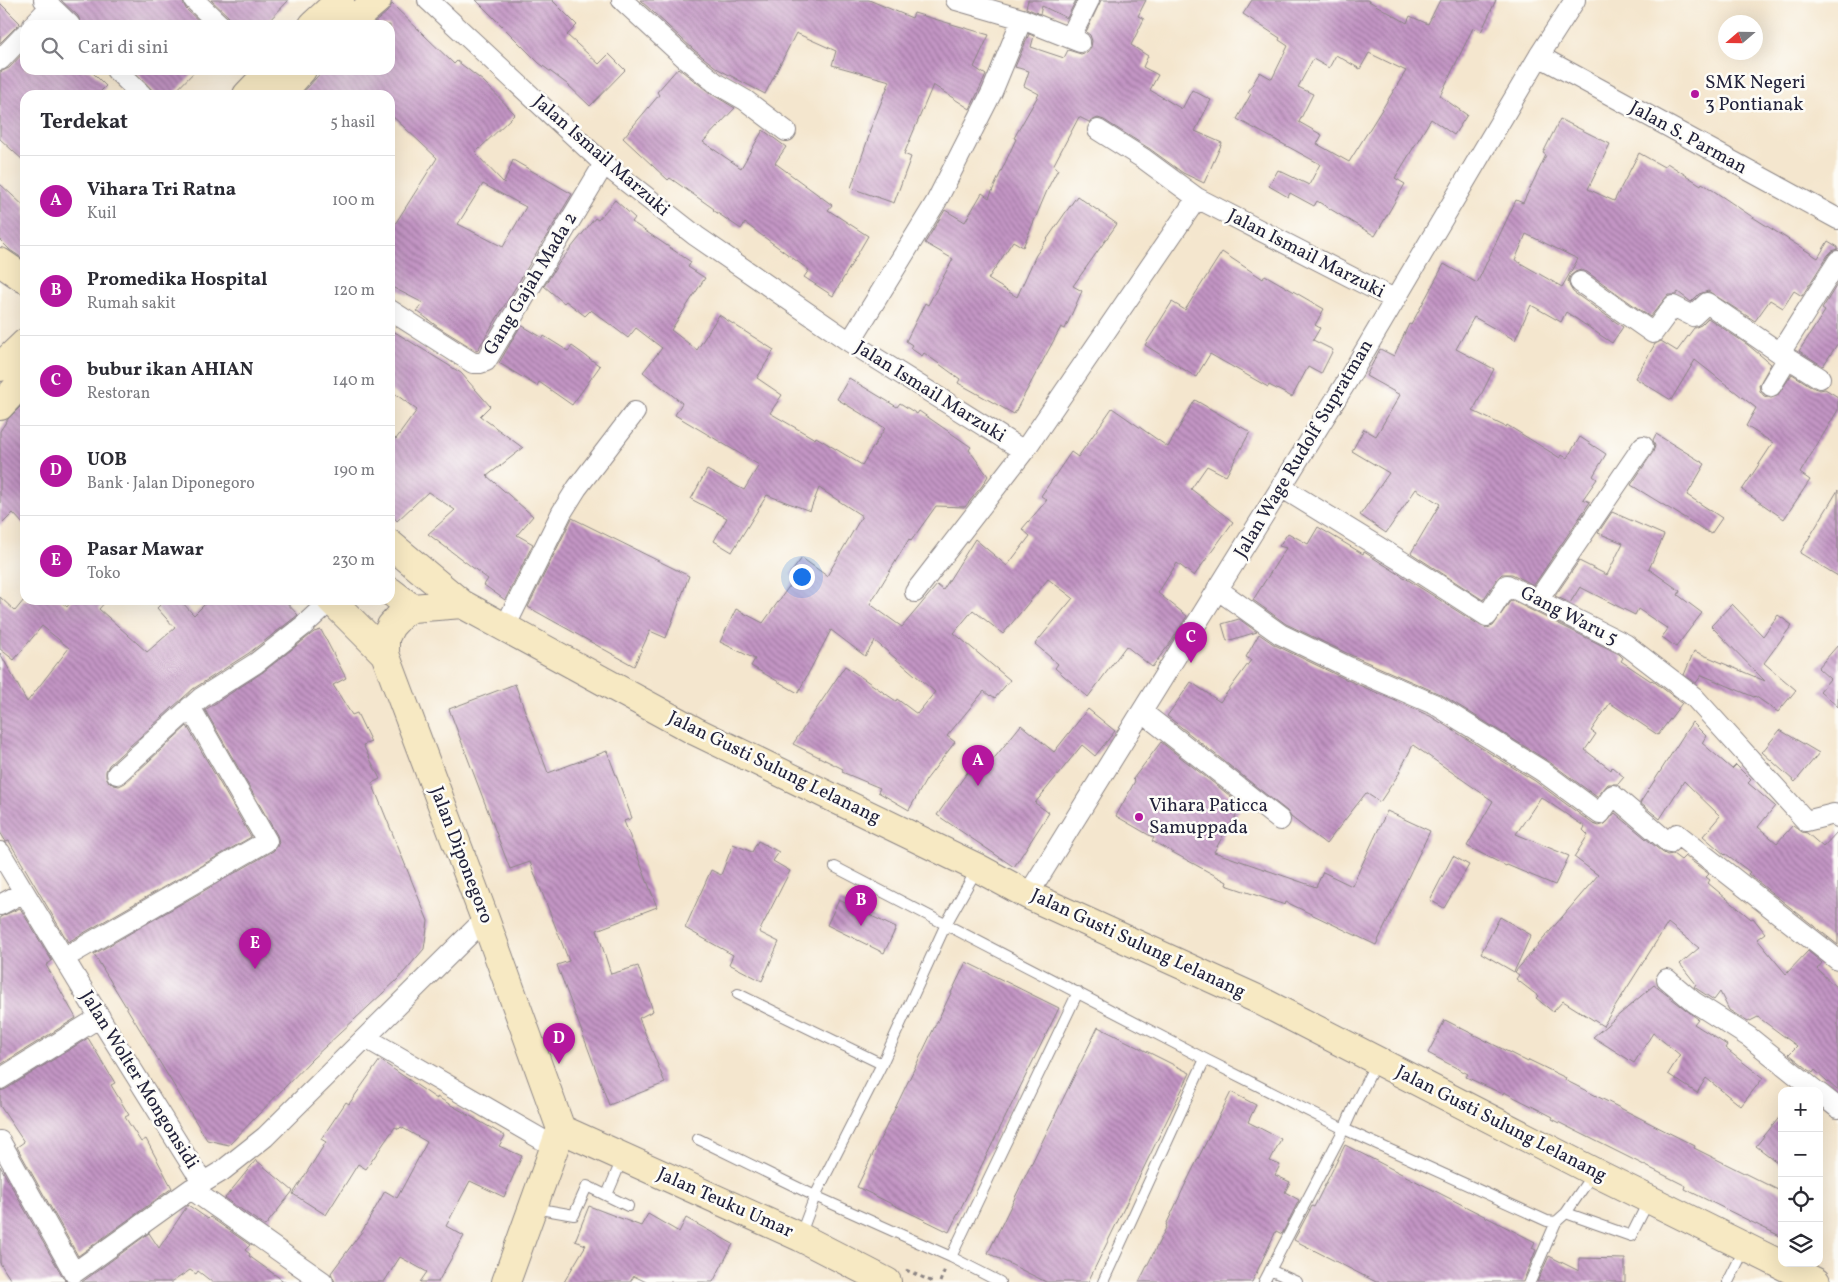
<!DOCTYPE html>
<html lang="id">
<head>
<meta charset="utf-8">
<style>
  body { margin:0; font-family:Vollkorn,serif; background:#f7f7f7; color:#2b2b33 }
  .controls { position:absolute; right:15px; bottom:15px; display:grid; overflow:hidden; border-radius:10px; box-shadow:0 5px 20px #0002 }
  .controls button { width:45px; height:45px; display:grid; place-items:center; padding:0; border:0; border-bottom:1px solid #e1e1e2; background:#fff; color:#2b2b33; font:25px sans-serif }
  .compass { position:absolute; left:1718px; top:15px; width:45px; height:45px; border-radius:50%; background:#fff; box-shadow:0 5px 20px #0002; rotate:250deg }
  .you { position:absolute; left:801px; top:576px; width:18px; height:18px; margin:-12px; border:4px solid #fff; border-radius:50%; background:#1a73e8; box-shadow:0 0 0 8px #1a73e833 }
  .badge { display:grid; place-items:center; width:32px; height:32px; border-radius:50%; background:#b5179e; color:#fff; font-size:16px; font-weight:700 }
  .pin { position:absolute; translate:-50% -41px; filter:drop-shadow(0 1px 2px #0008) }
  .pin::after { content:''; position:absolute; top:26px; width:18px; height:15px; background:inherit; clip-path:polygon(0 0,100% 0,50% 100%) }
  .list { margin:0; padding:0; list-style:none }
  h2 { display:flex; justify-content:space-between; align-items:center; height:65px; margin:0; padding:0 20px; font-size:21px }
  h2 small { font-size:16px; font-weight:400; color:#7c7c81 }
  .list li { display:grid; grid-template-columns:32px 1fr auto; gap:15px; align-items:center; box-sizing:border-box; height:90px; padding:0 20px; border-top:1px solid #e1e1e2 }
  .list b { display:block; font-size:19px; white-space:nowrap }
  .list p { margin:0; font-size:16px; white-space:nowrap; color:#7c7c81 }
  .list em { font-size:16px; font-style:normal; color:#7c7c81 }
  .icon { flex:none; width:28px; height:28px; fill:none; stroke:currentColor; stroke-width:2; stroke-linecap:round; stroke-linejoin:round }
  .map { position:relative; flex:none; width:1838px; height:1282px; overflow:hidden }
  .search { position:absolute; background:#fff; box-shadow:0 5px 20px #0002; left:20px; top:20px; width:375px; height:55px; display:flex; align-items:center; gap:12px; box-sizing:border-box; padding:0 18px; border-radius:15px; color:#7c7c81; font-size:19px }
  .panel { position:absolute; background:#fff; box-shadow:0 5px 20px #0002; left:20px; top:90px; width:375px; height:515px; border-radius:15px }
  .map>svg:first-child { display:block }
  .building { fill:url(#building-back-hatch); fill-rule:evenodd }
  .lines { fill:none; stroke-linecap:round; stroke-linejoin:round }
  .lane-casing { stroke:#8b8484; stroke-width:12 }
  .street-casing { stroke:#8b8484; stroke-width:22 }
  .secondary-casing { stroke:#8b8484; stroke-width:30 }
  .path { stroke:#8b8484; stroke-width:3; stroke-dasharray:4 4; stroke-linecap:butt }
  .lane { stroke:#fff; stroke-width:10 }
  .street { stroke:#fff; stroke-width:20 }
  .secondary { stroke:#f7e9c3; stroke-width:28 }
  .poi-dot { fill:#b5179e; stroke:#fdfcf7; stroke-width:2 }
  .labels { text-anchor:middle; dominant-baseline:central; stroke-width:5; stroke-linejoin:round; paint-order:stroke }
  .poi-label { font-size:19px; fill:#22223b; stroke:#fdfcf7; text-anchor:start }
  .street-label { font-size:19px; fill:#22223b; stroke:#fdfcf7 }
</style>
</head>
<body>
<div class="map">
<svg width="1838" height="1282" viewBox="0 0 1838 1282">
  <defs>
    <pattern id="building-back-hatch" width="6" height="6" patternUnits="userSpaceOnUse" patternTransform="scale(1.25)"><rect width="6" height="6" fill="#c395c4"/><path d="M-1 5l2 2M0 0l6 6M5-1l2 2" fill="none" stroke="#9e79a0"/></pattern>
  </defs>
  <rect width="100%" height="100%" fill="#fdfcf7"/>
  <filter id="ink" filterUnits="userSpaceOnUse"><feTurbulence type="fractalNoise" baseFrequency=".02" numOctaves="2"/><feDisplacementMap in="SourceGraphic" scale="10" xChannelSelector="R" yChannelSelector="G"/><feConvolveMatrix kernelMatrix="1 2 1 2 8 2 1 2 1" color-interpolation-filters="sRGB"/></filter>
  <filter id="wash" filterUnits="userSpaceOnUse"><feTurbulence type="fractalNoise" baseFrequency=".0096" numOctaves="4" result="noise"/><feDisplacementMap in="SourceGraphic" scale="20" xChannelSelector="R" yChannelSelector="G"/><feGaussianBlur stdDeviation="1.12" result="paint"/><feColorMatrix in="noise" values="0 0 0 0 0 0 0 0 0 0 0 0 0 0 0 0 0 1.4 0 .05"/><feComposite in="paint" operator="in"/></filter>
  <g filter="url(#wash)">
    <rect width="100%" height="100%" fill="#f4e6ce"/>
    <g id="blocks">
      <path class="building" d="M61,0h121l4,9 17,16h-121l-4,-9z
        M211,0h78l-24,25h-33l-4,-9z
        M476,0h76l25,25 -10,10 32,29 10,-10 16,16 -35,36 -23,-22 -28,-21z
        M640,0h229l43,18 2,-5 75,22 -15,32 12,8 -16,34 -37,-24 -29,69 7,3 -17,46 -43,-15 19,-55 -1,-1 21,-51 -58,-16 4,-14 -40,-18 -31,61 -47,-25 -24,-19z
        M1028,0h48l-9,18 -25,-12 -2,8 -14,-6z
        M1101,0h45l-8,16 6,3 -13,26 17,11 -5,11 15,8 -8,15 32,19 10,-19 19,10 -16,31 27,12 -18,40 -21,-10 -33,-24 -46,-29 -6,-2 -9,4 -10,-5 -26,49 5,3 -9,17 -26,61 -10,-6 -25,38 29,18 19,-42 41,-59 40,28 -44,62 9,5 -17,38 -4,-2 -47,87 -56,-31 2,-4 -36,-26 -2,3 -12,-8 2,-3 -6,-4 19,-38 3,2 25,-46 -28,-16 20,-33 20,12 17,-29 7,5 27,-59 -2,-1 25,-44 -15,-8 5,-15 -14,-4 14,-33 5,2 -3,11 33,11 4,-8 13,4 6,-2 4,-5 1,-6 -2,-6 -4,-3z
        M1252,0h115l40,23 3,-7 18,8 12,-24h56l-15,32 -8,-4 -33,68 27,19 -13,20 -23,-16 -36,59 10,6 -30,52 -58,-35 -3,5 -24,-13 -2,4 -19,-11 9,-16 31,15 11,-21 -83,-45 14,-25 -3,-2 12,-20 12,7 16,-33 -9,-6 1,-2 -37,-24zM1369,53l37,18 -57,91 -32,-18 5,-9 -23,-13 14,-28 -15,-7 15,-28 16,9 7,-13 24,14z
        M0,3l20,20 -20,20z
        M392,4l62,60 3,-3 26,20 32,33 -40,39 29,30 9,-23 59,34 -95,157 -39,-24 -21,-16 6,-8 -33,-17v-54l47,-74 -47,-44v-19h-89l22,-25h67v-45h-18l15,-13zM483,184l43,23 -23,40 -45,-23z
        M25,51v19h65l16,16 -9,9h-72v67l-25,-23v-67l9,-4z
        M678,68l32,25 25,15 -32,34 38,26 22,-38 23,17 -11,16 57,42 -4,5 40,26 -35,60 -29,-19 5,-7 -64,-47 -4,6 -28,-19 1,-1 -44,-31 -2,2 -45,-42 36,-43 -2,-3z
        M133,70h63l-24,25h-15z
        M1560,119l50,25 -22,45 26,12 25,-48 25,14 3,-4 34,22 1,-2 49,33 67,42 10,-17 10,6v2l-6,2 -4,4 -26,41 -8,-5 -11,17 -13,-8 -15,21 -47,-30 -9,3 -8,8 -13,-10 -2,3h-8l-18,22 -63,-45 -6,-2 -6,2 -5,4 -2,5 2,6 3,5 50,35 -11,16 -46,-31 -5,10 -30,-17 -16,35 -41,-23 -18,32 38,20 -21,42 33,16 1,-2 53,33 2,-3 5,3 13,-21 26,17 -13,22 4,3 -14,20 7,3 -56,83 -22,-11h-10l-5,5 -14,21 -72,-47 29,-49 -24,-15 -30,44 -26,-18 29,-42 -37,-22 12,-22 12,7 24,-41 -34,-19 14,-27 14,7 15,-32 2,1 33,-61 33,19 39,-83 7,3 23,-48 -3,-2zM1526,234l52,25 -16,28 -47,-27z
        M0,184l25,23v53l-15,-10 -10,-10z
        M615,200l20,18 -3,4 59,40 -3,5 17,11 -34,52 26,20 22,-35 55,35 -17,28 25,17 -12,18 45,26 1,-2 46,28 23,-37 -48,-29 12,-21 48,29 3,-4 17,11 2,-3 52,36 -2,3 19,26 -6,10 -17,21 -29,-1 -25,35 -2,-2 -39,65 32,23 35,-42 6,5 32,-51 32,27 23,-30 -8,-7 25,-29 -6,-4 30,-44 7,5 34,-49 56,39 27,-47 55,32 -24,44 -19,-10 -16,23 42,33 -39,54 -17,-13 -19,30 29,23 -16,26 -19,25 -26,-21 -38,51 -33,-29 3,-4 -23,-20 38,-46 -25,-19 -45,55 -30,-24 -19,23 56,47 -15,18 -4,-3 -1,1 -6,-5 -37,45 8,6 -29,38 -17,30 -31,-18 2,-4 -38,-16 1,-3 -50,-25 52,-78 51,35 1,-2 20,15 18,-22 -60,-51 -10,15 -34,-26 -33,63 -47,-27 4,-7 -35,-17 16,-33 27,14 32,-45 -5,-4 12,-16 25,18 35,-60 -43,-28 -9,23 -43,-16 -35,57 -18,-11 13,-23 -36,-19 16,-29 37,20 15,-25 -84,-50 7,-12 -39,-31 19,-24 -26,-20 -8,10 -37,-28 -6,6 -19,-15 -2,2 -20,-17 15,-23 36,-45 3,2z
        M1222,252l41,27 2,-4 59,34 -9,16 5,3 -7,12 20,10 -12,24 -13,-7 -16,30 -23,-12 -1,2 -58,-33 -14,23 -51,-32 27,-43 13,8z
        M1838,283v60l-15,23 -24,-15 26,-40 -3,-2z
        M1708,318l40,27 23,19 -12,21 1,6 4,5 7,2 6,-2 15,-22 22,14 6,2 5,-1 13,8v13l-38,63 10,7 -26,39 -42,-29 31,-47 -27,-17 10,-18 -61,-48 -24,40 -36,-22 20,-34 6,-3 16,10 17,-23 7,-3z
        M521,325l22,13 1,-2 24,15 4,-5 28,20 -28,39 -33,-23 -2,4 -38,-23z
        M390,329l71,44 29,33 -10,10 43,32 -36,28 46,40 -16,19 16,9 -28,56 -21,-15 4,-6 -60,-45 27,-24 -27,-18 -31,29 -7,-8v-78l6,4 21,-29 -27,-20z
        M25,402v124l-12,-13 -13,13v-95l8,-12z
        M1656,434l49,30 -18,31 35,23 -11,16 -80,-49 22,-33 2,-6 -2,-6z
        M1838,490v86l-38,-23z
        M1612,512l52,23 -15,34 31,22 -2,4 24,18 -26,34 -14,-10 6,-8 -30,-20 -3,6 -55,-28 -10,16 -15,-7 24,-35 28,14 16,-32 -25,-10z
        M572,518l117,58 -23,62 -16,-7 -16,35 -106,-59z
        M1318,527l45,27 1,-2 117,74 6,2 6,-2 18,-26 108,54 4,4 -2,3 30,20 1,-1 30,23 -24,32 -48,-32 -19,28 5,3 -11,16 26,20 1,-3 12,10 -6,7h-10l-11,13 -49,-36 -106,-66 -89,-39 -67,-32 -33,-24 33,-52 -7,-2 9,-13 20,11z
        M0,597l15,14 9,-11h35l8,7 5,-7h35l-8,9 48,43 28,-24 -18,-20 8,-8h15l14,15 15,-15h75l14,15 -49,38 -56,36 -84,76 -3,6v6l3,5 5,3 5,1 6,-3 62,-57 64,111 -183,105 -59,-101 -3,1 -6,-10v-179l27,49 42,-54 -27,-22 -28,34 -14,-11z
        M1732,604l31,32 15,-21 14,10 -28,38 32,27 -18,22 -23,-16 -1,1 -52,-22 -6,8 -12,-8 10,-24 71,30 -54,-55z
        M1239,619l18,13 -30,9 -5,-17z
        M321,630l25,48 -13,7 19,30 5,-2 14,29 -8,3 17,34 -8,4 56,138 -4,28 -27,31 -85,79 -83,86 -22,-5 -113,-186 179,-103 4,-4 2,-5 -2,-7 -72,-125 58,-38 51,-40z
        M1259,634l16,11 68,33 87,38 105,65 58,43 6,2 6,-2 10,-11 47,39 5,3 6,-1 8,6 4,-4 24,18 -3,3 4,3 -2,3 43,36 2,-1 12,15 -8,6 29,35 22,-23 14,12 -5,6 21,20v102l-23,-21 -2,3 -24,-19 8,-8 -39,-29 -10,5 -19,-12 -9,-18 -6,8 -20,-13 2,-3 -16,-20 19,-16 -31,-25 -65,103 -40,-25 -10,11 -17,-14 2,-2 -22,-17 3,-4 -4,-3 83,-97 -24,-18 14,-22 -5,-5 2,-3 -44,-30 -25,37 53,22 -14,29 -48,-20 -1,1 -39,-20 26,-45 -80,-56 -14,27h1l-20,30 -14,-9 -40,51 -35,-27 -4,-6 -120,-95 24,-34 29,20 31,-42 -5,-3z
        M1838,645v62l-18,-16 10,-12 -12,-11z
        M515,684l33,89 59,-22 25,67 -8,3 33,86 -60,23 14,44 27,-8 15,45 -14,7 26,65 -56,22 -52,-140 12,-4 -39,-99 -20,7 -61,-160z
        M1088,709l27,22 -20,25 -13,-11 -47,58 14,10 -35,54 -77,-52 32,-45 10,7 42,-52 33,27z
        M1692,722l14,14 -4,7 30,26 4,-4 15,15 -3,3 27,23 -17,21 19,16 16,-18 9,7 5,1 16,14 15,-16v114l-90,-71 2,-2 -24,-18 -1,1 -22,-19 17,-20 -36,-35 -24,38 -20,-16z
        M1780,730l39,23 -24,29 -33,-30z
        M1161,742l82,64 -18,26 -11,20 102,35 7,-15 29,14 35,-75 43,20 -54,114 -90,-43 -1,3 -59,-20 1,-3 -75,-41 2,-3 -38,-22 19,-35 -2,-2z
        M758,841l21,11 -6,9 17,10 -31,61 20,10 -17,39 -33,-17 4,-9 -48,-27 26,-58 10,5 12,-31 19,8z
        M1453,856l16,9 -25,43 -14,-8z
        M839,900l57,28 -12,25 -57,-28z
        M20,908l32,53 -6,4 30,53 -76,47v-148z
        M1500,917l31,18 -17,37 -33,-19z
        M966,962l93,46 -110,224 -92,-45z
        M1654,985l44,34 -4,5 33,21 -2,3 38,30 -22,28 -35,-28 -9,15 -29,-19 12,-19 -27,-22 -19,30 -41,-26z
        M1445,1020l83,42 1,-2 37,18 -1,2 130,66 -1,2 88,44v45l-97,-48 1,-3 -134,-67 1,-2 -49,-25 -1,2 -37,-17 2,-3 -40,-21z
        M1098,1027l92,46 -102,209h-42l-58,-29z
        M88,1038l27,45 -4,2 18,30 -4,2 16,25 5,-3 26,49 -94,68 -61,-109 7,-5 -24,-36v-15l6,-2z
        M380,1060l57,39v-2l68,39 -6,10 23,10 -18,41 -34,-16 -24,45 18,10 -26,46h-18l7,-10 -27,-15 -16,25h-49l-4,-9 32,-43 22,-39 12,7 30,-56 -26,-15 -2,2 -4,-2 -29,42 -8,-5 -32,51 -33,-21 33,-52 -5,-3 25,-37 3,2z
        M1231,1092l25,13 -8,17 33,17 -11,22 10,4 -5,10 15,7 -5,10 14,8 -17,34 -6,-3 -24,51h-113l28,-56 -1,-1 18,-38z
        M1782,1114v52l-26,-20z
        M1345,1145l190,97 -3,6 4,2 -13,32h-147l-82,-42 18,-34 2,1z
        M256,1160l37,31 -28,35 -40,-28z
        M0,1166l64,113 3,3h-55l-12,-19z
        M188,1205l20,14 2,-2 40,28 -5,5 5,4 -1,2 36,26h-73l-14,-11 -2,3 -6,-4 -18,12h-90l67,-49 10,15z
        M589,1206l52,20 7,-12 31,18 7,-14 47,26 -20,38h-67l-12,-6 -4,6h-66l22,-37 -11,-4z
        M1549,1256l30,15v-13l46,1v23h-88z"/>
    </g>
  </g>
  <g filter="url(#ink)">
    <use href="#blocks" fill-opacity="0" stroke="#8b8484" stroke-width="1"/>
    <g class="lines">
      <defs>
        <path id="lane" d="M835,867l370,192 139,70 203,92 9,1 10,-9 28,-41
          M738,994l144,70
          M698,1139l117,57 136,61 49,25
          M607,1195l16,-38
          M534,1208l40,7 13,-29 41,20
          M1566,1213l65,23 18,-36
          M800,1236l15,-40 67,-132 64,-140 31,-55
          M951,1257l127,-265
          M1270,1270l27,12
          M1103,1282l102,-223
          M1264,1282l80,-153 12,-27 21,-41
          M1530,1282l26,-60
          M1728,1282l17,-34"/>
        <path id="street" d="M44,0l26,25
          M194,0l26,25
          M428,0l176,164 92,72 154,106 174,109 173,-253 197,101
          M622,0l64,59 31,25 28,16 41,31
          M956,0l66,19 58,23
          M33,25l18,-19
          M1070,38l19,-38
          M1539,56l299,163
          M0,60l25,-26
          M116,70l26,25
          M1098,130l46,29 53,39
          M1580,282l73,51 20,-27 20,10 14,-13 73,50 40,25
          M390,310l83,53h7l6,-2 118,-197
          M850,342l86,-140 56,-110 30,-73
          M1780,353l58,-92
          M1771,386l17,-28
          M1281,487l122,75 84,54 20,-31 118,59 69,53 112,124 28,-7 4,3
          M1217,589l63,45 68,33 88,38 106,66 58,43 13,-19 56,48 8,-9 161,126
          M915,592l109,-141
          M1538,600l105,-154
          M505,627l57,-115 15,-24 58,-76
          M1142,712l138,108
          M117,774l84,-76 55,-35 47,-37 28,-26
          M0,852l103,171 91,146 10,13 18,-11 43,-34 220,-218
          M1028,895l319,-514 192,-325 36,-56
          M0,905l24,-13
          M64,958l203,-117 -77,-134
          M1667,979l27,23 55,35 67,54
          M366,1038l189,109
          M0,1079l100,-62
          M1819,1093l19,15
          M0,1141l74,132 117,-84 13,-7
          M191,1189l132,93"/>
        <path id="secondary" d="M313,25l27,-25
          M348,25l29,-25
          M247,95l24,-25
          M280,95l22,-25
          M0,262l25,17
          M0,367l25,-24
          M0,406l25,-27
          M390,544l72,60 233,127 283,137 50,27 227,103 339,174 222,110
          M390,591l22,17
          M331,600l54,54 100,265 76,210
          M385,654v-16l6,-12 11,-12 10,-6 50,-4
          M561,1129l239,108 87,45
          M506,1282l55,-153"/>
      </defs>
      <use href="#lane" class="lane-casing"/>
      <use href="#street" class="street-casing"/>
      <use href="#secondary" class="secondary-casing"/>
      <path class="path" d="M906,1270l27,12
        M940,1282l5,-13"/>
      <use href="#lane" class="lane"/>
      <use href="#street" class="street"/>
      <use href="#secondary" class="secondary"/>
    </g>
  </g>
  <g class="poi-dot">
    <circle cx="1695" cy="94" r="5"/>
    <circle cx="1139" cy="817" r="5"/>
  </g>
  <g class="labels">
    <g class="poi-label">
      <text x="1705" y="83">SMK Negeri<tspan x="1705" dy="22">3 Pontianak</tspan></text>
      <text x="1149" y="806">Vihara Paticca<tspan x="1149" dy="22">Samuppada</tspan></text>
    </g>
    <g class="street-label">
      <text transform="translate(1688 138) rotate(29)">Jalan S. Parman</text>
      <text transform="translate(601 156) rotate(41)">Jalan Ismail Marzuki</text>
      <text transform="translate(1306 254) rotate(27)">Jalan Ismail Marzuki</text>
      <text transform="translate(531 284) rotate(-59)">Gang Gajah Mada 2</text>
      <text transform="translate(930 392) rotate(32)">Jalan Ismail Marzuki</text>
      <text transform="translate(1304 449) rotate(-59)">Jalan Wage Rudolf Supratman</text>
      <text transform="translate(1569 616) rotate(27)">Gang Waru 5</text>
      <text transform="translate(774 768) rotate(26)">Jalan Gusti Sulung Lelanang</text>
      <text transform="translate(461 855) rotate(69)">Jalan Diponegoro</text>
      <text transform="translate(1138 944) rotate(25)">Jalan Gusti Sulung Lelanang</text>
      <text transform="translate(139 1080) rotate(58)">Jalan Wolter Mongonsidi</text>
      <text transform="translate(1501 1124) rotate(27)">Jalan Gusti Sulung Lelanang</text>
      <text transform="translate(725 1203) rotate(24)">Jalan Teuku Umar</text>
    </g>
  </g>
</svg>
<div class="controls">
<button>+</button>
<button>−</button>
<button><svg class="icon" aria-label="locate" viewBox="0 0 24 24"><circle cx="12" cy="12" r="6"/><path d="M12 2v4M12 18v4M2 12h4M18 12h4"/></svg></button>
<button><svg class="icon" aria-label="layers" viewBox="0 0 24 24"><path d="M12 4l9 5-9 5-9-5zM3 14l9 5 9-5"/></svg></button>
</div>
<svg class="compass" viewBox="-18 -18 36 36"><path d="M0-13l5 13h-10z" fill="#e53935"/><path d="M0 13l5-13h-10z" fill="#7c7c81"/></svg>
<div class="you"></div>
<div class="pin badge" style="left:978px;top:786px">A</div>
<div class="pin badge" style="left:861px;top:926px">B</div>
<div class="pin badge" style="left:1191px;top:663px">C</div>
<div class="pin badge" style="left:559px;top:1064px">D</div>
<div class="pin badge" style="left:255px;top:969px">E</div>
<div class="search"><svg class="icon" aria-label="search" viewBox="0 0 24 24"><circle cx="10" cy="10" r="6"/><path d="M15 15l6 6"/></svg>Cari di sini</div>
<section class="panel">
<h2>Terdekat<small>5 hasil</small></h2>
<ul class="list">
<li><span class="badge">A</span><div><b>Vihara Tri Ratna</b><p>Kuil</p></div><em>100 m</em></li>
<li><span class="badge">B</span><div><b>Promedika Hospital</b><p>Rumah sakit</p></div><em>120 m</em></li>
<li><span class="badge">C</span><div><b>bubur ikan AHIAN</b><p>Restoran</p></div><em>140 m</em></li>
<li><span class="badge">D</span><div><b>UOB</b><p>Bank · Jalan Diponegoro</p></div><em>190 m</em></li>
<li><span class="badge">E</span><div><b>Pasar Mawar</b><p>Toko</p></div><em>230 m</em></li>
</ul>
</section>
</div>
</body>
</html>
